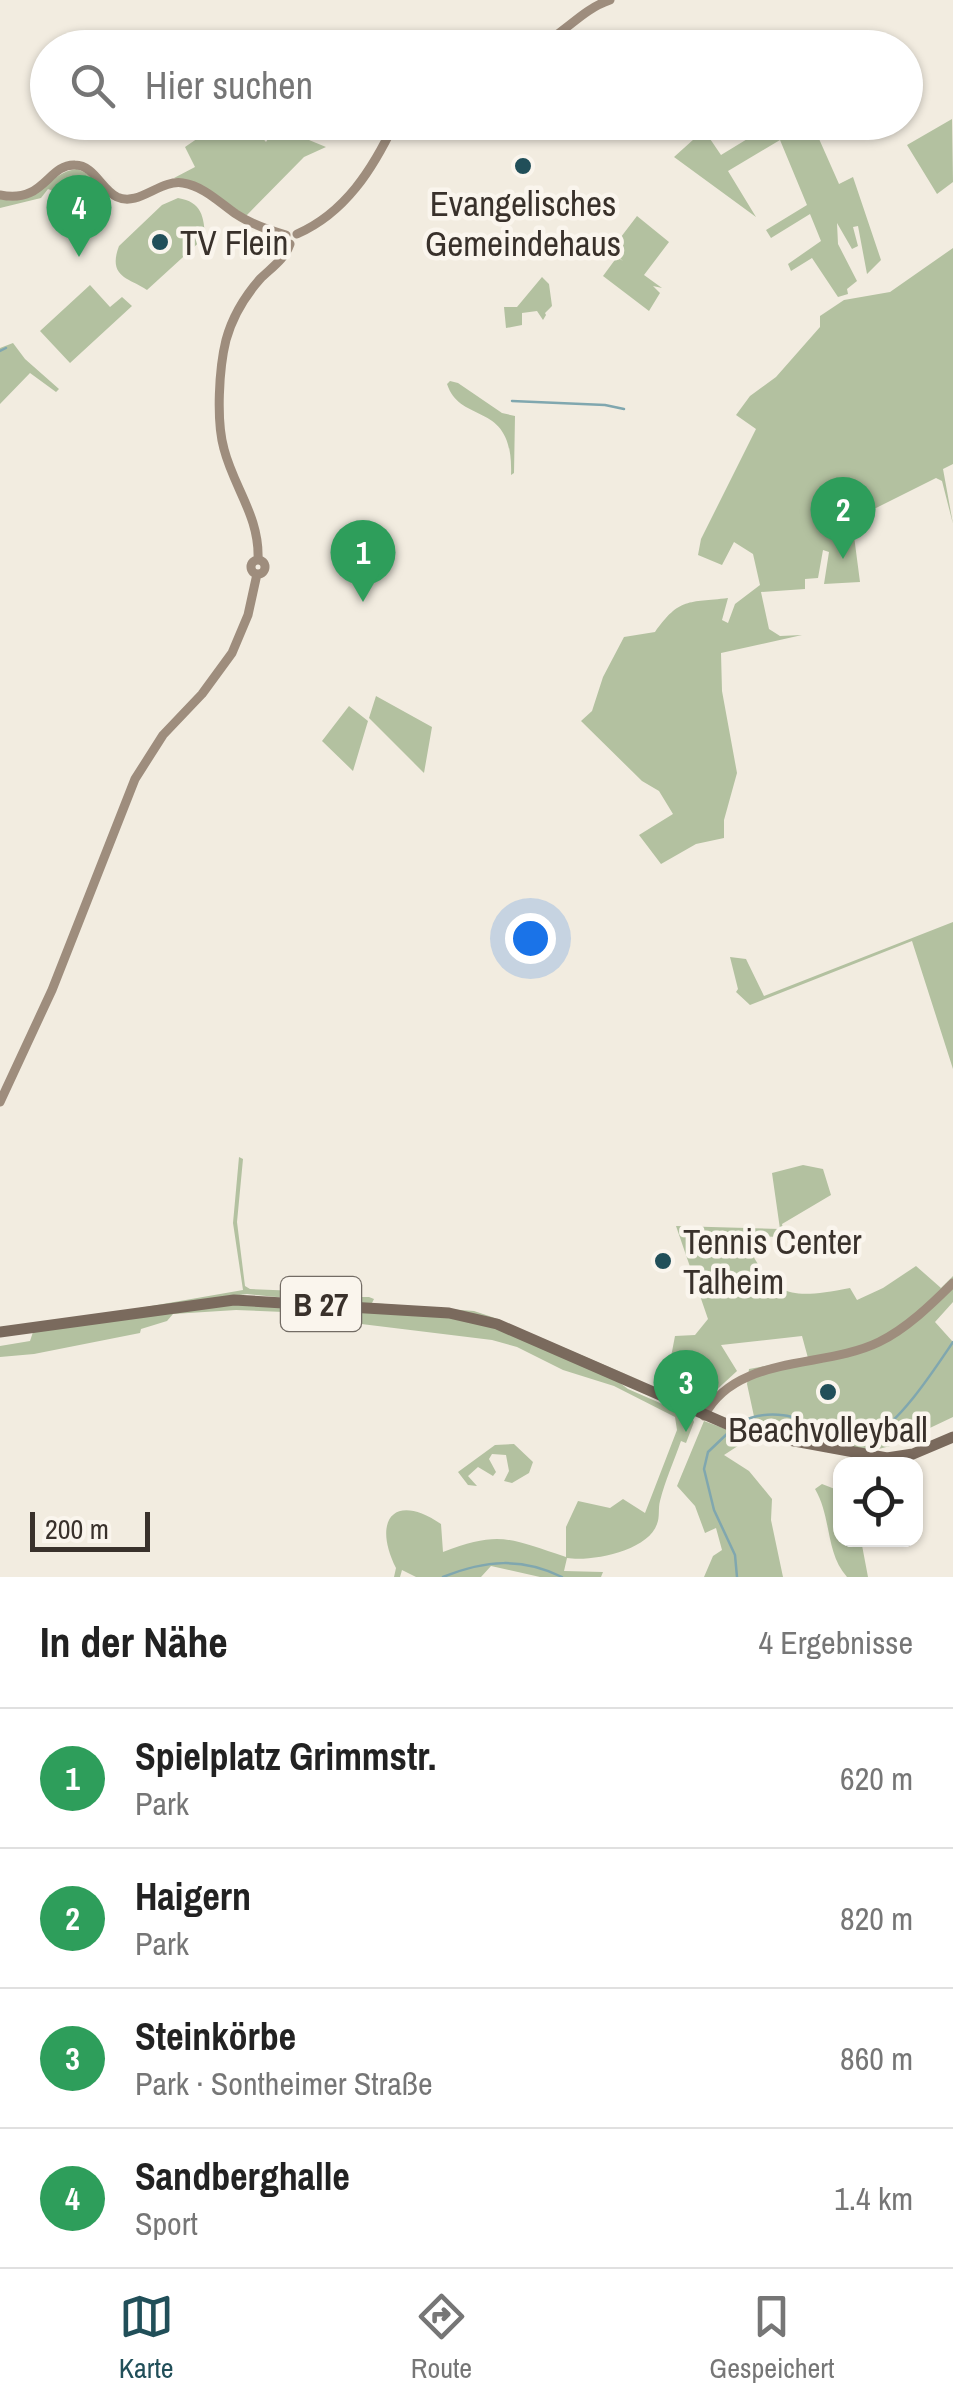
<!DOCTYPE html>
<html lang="de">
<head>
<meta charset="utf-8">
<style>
  body { margin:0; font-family:"Archivo Narrow",sans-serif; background:#f6f6f6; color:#222 }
  .controls { position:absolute; right:30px; bottom:30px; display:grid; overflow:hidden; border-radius:20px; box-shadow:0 2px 8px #0004 }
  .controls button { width:90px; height:90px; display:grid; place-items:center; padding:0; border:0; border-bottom:2px solid #e0e0e0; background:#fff; color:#222; font:50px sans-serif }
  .scale { position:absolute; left:30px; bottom:25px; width:120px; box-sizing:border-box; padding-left:10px; border:5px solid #39312b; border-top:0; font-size:28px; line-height:35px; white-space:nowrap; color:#39312b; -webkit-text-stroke:8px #faf5ed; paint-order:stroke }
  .you { position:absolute; left:530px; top:938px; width:35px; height:35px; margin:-25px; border:8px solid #fff; border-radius:50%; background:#1a73e8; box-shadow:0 0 0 15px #1a73e833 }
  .badge { display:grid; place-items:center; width:65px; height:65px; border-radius:50%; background:#214f59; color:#fff; font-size:32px; font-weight:700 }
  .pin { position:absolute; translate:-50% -82px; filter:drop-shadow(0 2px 5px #0008) }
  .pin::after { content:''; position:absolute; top:52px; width:35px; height:30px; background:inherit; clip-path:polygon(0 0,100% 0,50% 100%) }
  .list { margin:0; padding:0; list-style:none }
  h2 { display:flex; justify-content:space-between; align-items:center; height:130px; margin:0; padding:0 40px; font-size:42px }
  h2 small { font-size:32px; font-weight:400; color:#767676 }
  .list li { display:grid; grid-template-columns:65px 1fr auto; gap:30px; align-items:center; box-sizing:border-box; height:140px; padding:0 40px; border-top:2px solid #e0e0e0 }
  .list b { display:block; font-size:38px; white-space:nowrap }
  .list p { margin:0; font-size:32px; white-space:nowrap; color:#767676 }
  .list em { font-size:32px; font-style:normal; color:#767676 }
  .icon { flex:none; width:55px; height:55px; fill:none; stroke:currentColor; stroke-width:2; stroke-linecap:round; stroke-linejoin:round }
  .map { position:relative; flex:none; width:953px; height:1577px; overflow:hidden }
  .search { position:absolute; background:#fff; box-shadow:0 2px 8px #0004; left:30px; right:30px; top:30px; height:110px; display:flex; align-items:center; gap:25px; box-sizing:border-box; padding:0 35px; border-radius:55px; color:#767676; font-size:38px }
  .sheet { height:690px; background:#fff }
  nav { display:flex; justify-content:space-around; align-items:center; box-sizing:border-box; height:140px; border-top:2px solid #e0e0e0; background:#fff; font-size:28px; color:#767676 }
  nav a { display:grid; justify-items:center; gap:5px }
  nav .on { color:#214f59 }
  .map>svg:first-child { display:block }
  .green { fill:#b3c1a0 }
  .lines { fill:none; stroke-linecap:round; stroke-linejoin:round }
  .stream { stroke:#80a7af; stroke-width:2.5 }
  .secondary { stroke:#9e8d7d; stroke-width:9 }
  .primary { stroke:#7a6a5d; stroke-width:11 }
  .poi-dot { fill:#214f59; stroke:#faf5ed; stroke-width:4 }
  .labels { text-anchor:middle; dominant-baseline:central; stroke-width:9; stroke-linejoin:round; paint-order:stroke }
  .shield { fill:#faf5ed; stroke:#736c65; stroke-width:2.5 }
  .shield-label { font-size:32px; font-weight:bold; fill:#39312b }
  .poi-label { font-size:35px; fill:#39312b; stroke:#faf5ed }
</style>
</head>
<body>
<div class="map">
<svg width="953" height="1577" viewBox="0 0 953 1577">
  <rect width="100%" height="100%" fill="#f2ece0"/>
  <path class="green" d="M952,119l1,63 -16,12 -30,-49z
    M775,122l37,1 27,61 14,-7 28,83 -14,14 -9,-48 -5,1 5,19 -6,3 -15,-26 1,21 19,37 -10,8 1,5 -10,3 -26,-39 -21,13 -3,-7 33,-23 -11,-27 -39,24 -5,-8 41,-25 -27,-65 -52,31 28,46 -82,-60 30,-27 17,25z
    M220,123h29l17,19 12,-19h37l-6,17 17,7 -22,10 -58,59 -46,-31 -26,-7 21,-11 -10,-20z
    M77,169l11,5 14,16 -4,3 -11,-9 14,31 -13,7 -9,-21 -31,-12 -7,9 -41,10v-9c41,8 45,-26 77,-30z
    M178,198c24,4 26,19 27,39l-58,53c-17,-12 -40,-12 -28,-44l43,-41z
    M637,216l32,26 -25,33 18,13 -9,-2 7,7 -11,18 -46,-35 14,-19 6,4 -12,-11z
    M953,248v216l-10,5 10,55 -11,-43 -6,-3 -88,44 6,14 6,46 -36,2 5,-32 -6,-2 -5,28 -13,1v10l-44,3 8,37 11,7 22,-1 -81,18 1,38 15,82 -13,47v18l-28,6 -35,20 -22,-29 34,-21 -14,-23 -17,-10 -61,-60 11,-10 11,-34 21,-40 31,-5c25,-35 33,-29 73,-34l-6,22 6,3 7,-19 25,-19 -7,-31 -19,-12 -12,23 -24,-10 3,-16 55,-110 -20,-14 14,-19 26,-19 44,-50v-11l24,-16 46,-8z
    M542,277l7,7 3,22 -7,7 1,2 -3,5 -6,-9 -15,2v12l-16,3 -2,-21h13z
    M90,285l20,22 12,-10 10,9 -62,57 -30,-32z
    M13,343l12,16 34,30 -3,3 -26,-19 -30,31v-56z
    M450,381l8,2 44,30 13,3 -1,57 -3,2c3,-76 -50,-49 -64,-91z
    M376,696l56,31 -8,46 -55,-55z
    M349,706l19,15 -15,50 -31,-30z
    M953,922v147l-41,-128 -162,64 -14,-13 2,-3 -8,-32 16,2 18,37z
    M239,1157l4,2 -6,63 8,64 5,3 74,3v5h45l5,2 -2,4 102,8 18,6 152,65 -151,-63 -246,-25 -113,15 109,-19 -10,-67z
    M803,1165l20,4 8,26 -49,29 3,13 -42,-1c29,60 41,65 107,52l7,12 26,-12 33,-22 25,22 12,-12v26l-18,20 18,20v75l-59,28 -27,7 -50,-9 3,-16 -31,-7 -2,3 -32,-2 -8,-37 2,-15 59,-11 -6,-22 -81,9 16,26 -38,35 -35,-13 11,-57 20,-1 13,-16 -32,-93 104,3 -8,-56z
    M236,1302l244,18 132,57 16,12 64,28 2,5 -8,21 -5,-2c-7,20 -16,40 -21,60 -2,7 0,16 -3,23 -9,27 -66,38 -90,34l-3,13 39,1 -2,5h-61l-49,-11 -10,11h-65l-14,-7 -2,7h-6l2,-9c-24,-48 -2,-76 45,-44l2,28c58,-22 67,-13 123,5v-30l12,-26 32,7 13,-9 22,14 32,-83 -2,-13 -61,-31 -51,-16 -46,-23 -25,-7 -147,-18 -37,-9 -72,-3 -63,4 -6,7 -26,8 -1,4 -106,21 -34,3v-11l30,-5 3,-9z
    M704,1421l35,13 8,6 -23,15 25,16 23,28 -1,21 12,57h-79l9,-21 9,-6 -6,-22 -11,5 -10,-27 -18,-20z
    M514,1444l19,18 -4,11 -17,10 -8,-2 5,-10 -3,-16 -14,-1 -3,5 7,13 -3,4 -15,-9 -10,9 9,10 -9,-1 -10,-13 37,-27z
    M822,1484l18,7v49h21l7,37h-21c-22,-25 -15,-59 -32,-88z"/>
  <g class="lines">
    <path class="stream" d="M0,351l6,-3
      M512,401l93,4 19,4
      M739,1423c53,-29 101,26 134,12 27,-12 63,-68 80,-93
      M729,1432l-21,20 -4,17 10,41 21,45 2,22
      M443,1577c42,-17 79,-20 119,0"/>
    <path class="secondary" d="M535,48c28,-12 45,-38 75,-48
      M0,195c45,9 47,-31 75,-30 19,0 26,24 42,32 22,10 43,-18 66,-14 20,3 36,19 53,31 15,10 32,16 50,21
      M297,234c48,-21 76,-65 98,-112
      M258,560c2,-43 -24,-72 -34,-111 -8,-28 -5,-81 2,-109 6,-22 19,-44 34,-61 11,-11 25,-20 30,-35
      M251 567a7 7 0 1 1 14 0a7 7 0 1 1-14 0Z
      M0,1102l52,-112 83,-211 28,-44 39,-41 30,-41 16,-38 9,-41
      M704,1416c32,-62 120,-47 175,-74 27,-13 53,-38 74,-59"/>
    <path class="primary" d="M0,1332l234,-32 215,13 48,11 248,108 142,26 26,-4 40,-17"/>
  </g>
  <g class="poi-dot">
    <circle cx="523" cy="166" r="10"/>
    <circle cx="160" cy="242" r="10"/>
    <circle cx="663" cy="1261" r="10"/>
    <circle cx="828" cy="1392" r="10"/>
  </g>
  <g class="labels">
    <rect class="shield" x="281" y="1277" width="80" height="54" rx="8"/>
    <g class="shield-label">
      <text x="321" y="1304">B 27</text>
    </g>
    <g class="poi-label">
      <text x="523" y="203">Evangelisches<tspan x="523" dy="40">Gemeindehaus</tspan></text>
      <text x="180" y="242" text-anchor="start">TV Flein</text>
      <text x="683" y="1241" text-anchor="start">Tennis Center<tspan x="683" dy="40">Talheim</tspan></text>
      <text x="828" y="1429">Beachvolleyball</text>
    </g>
  </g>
</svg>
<div class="controls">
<button><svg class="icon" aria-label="locate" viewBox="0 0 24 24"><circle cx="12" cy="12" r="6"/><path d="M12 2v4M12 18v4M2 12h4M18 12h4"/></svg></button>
</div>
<div class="scale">200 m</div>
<div class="you"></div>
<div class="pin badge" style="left:363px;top:602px;background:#2e9e5b">1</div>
<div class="pin badge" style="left:843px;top:559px;background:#2e9e5b">2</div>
<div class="pin badge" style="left:686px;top:1432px;background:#2e9e5b">3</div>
<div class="pin badge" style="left:79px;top:257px;background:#2e9e5b">4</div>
<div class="search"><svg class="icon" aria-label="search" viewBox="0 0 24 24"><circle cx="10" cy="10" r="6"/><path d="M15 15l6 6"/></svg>Hier suchen</div>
</div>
<section class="sheet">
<h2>In der Nähe<small>4 Ergebnisse</small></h2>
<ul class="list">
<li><span class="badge" style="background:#2e9e5b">1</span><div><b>Spielplatz Grimmstr.</b><p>Park</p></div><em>620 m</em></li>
<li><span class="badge" style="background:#2e9e5b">2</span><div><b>Haigern</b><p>Park</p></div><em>820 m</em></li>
<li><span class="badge" style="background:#2e9e5b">3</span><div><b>Steinkörbe</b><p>Park · Sontheimer Straße</p></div><em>860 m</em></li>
<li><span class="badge" style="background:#2e9e5b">4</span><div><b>Sandberghalle</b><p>Sport</p></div><em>1.4 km</em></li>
</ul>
</section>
<nav>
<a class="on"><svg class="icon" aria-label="map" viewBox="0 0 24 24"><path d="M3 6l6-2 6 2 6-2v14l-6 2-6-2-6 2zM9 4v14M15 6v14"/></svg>Karte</a>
<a><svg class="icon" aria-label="directions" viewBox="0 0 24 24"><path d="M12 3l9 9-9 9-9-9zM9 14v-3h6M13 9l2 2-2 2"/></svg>Route</a>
<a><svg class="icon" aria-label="saved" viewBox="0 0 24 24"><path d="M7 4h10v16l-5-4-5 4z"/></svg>Gespeichert</a>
</nav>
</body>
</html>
